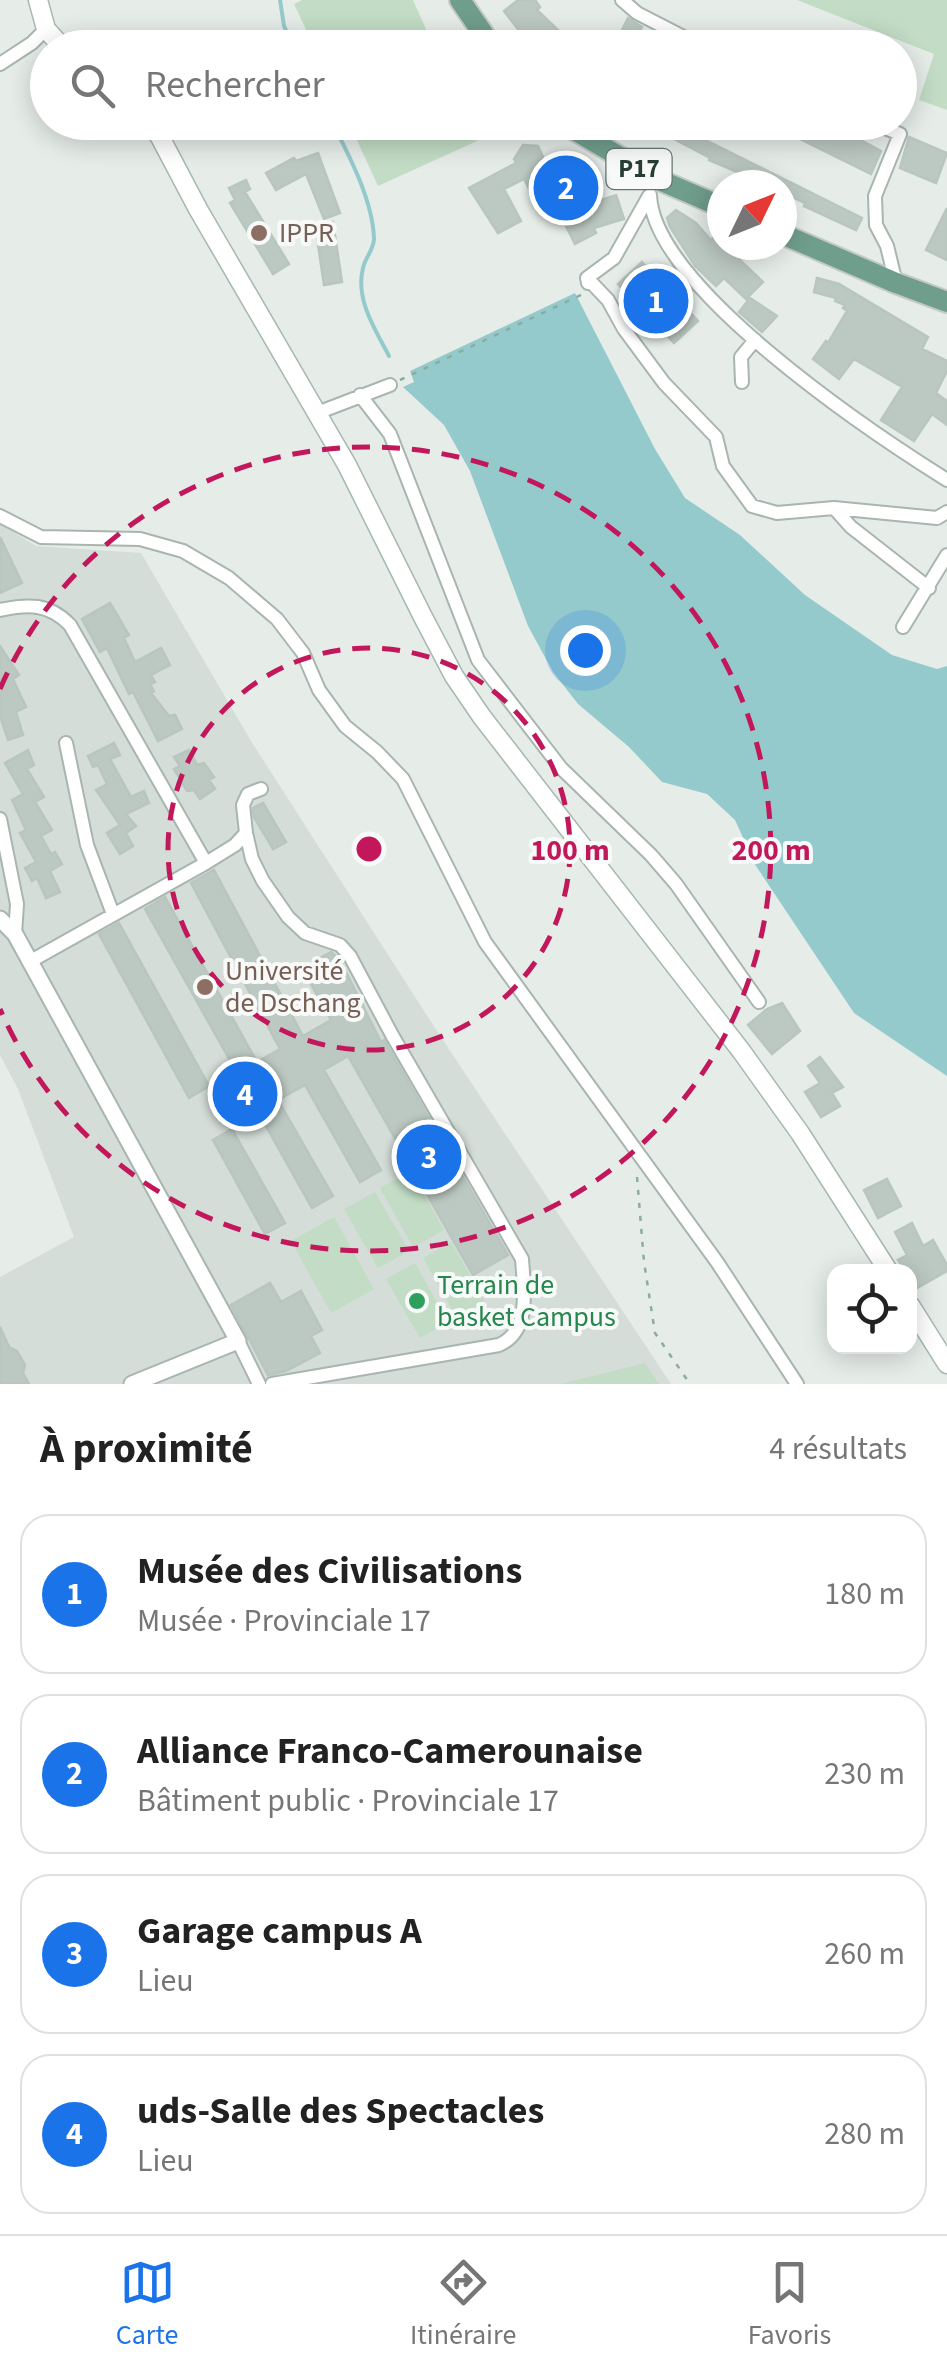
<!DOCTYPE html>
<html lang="fr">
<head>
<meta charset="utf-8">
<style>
  body { margin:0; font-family:"Source Sans 3",sans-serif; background:#f2f2f2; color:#222 }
  .controls { position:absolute; right:30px; bottom:30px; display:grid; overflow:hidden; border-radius:20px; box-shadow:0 5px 25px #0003 }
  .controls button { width:90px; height:90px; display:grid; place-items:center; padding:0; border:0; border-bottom:2px solid #e0e0e0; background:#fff; color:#222; font:50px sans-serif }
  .compass { position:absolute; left:707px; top:170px; width:90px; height:90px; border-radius:50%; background:#fff; box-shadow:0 5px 25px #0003; rotate:47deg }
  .you { position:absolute; left:585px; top:650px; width:35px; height:35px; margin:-25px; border:8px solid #fff; border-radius:50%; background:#1a73e8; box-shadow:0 0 0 15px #1a73e833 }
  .badge { display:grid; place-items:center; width:65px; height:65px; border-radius:50%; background:#1a73e8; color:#fff; font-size:32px; font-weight:700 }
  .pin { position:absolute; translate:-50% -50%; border:5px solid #fff; box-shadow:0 2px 10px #0006 }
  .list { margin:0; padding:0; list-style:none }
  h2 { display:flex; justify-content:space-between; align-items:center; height:130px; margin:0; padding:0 40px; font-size:42px }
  h2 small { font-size:32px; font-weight:400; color:#767676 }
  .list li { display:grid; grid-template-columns:65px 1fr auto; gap:30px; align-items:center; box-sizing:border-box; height:160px; margin:0 20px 20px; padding:0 20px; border:2px solid #e0e0e0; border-radius:30px }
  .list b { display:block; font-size:38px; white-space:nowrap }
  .list p { margin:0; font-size:32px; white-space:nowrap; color:#767676 }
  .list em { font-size:32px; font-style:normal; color:#767676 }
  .icon { flex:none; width:55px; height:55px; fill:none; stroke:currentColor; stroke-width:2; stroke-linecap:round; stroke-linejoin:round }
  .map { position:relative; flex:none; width:947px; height:1384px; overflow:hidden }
  .search { position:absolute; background:#fff; box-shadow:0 5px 25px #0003; left:30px; right:30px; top:30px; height:110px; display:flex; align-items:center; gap:25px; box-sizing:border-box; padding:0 35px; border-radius:55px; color:#767676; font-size:38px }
  .sheet { height:850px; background:#fff }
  nav { display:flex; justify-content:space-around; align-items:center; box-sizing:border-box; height:140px; border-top:2px solid #e0e0e0; background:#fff; font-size:28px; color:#767676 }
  nav a { display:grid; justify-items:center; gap:5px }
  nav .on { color:#1a73e8 }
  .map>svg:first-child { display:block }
  .built { fill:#d4ddd8 }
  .green { fill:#c2dcc5 }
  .water { fill:#95cacc }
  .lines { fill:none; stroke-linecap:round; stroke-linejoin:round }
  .stream { stroke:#95cacc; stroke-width:4 }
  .building { fill:#bcc8c2; stroke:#b9c6bf; stroke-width:2.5 }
  .minor-casing { stroke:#a9b5af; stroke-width:16 }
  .tertiary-casing { stroke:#a9b5af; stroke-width:19 }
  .secondary-casing { stroke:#a6b8af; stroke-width:21 }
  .primary-casing { stroke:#c3c9c6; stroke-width:24 }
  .path { stroke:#8aad9e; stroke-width:2.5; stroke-dasharray:5 8; stroke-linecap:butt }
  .minor { stroke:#fff; stroke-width:12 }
  .tertiary { stroke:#fff; stroke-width:15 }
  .secondary { stroke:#fff; stroke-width:18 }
  .primary { stroke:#709e8c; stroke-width:20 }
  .ring { fill:none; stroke:#c2185b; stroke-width:5; stroke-dasharray:18 12 }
  .education-dot { fill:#8d6e63; stroke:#f7faf8; stroke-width:4 }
  .leisure-dot { fill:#2e9e5b; stroke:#f7faf8; stroke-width:4 }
  .labels { text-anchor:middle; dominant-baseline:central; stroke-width:8; stroke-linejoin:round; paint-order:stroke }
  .shield { fill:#f7faf8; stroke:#657670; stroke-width:2.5 }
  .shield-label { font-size:25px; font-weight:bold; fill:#273e35 }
  .education-label { font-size:28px; fill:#785e54; stroke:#f7faf8; text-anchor:start }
  .leisure-label { font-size:28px; fill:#27864d; stroke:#f7faf8; text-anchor:start }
  .centre { fill:#c2185b; stroke:#f7faf8; stroke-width:5 }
  .ring-label { font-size:30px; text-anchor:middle; font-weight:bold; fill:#c2185b; stroke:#f7faf8; stroke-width:8; stroke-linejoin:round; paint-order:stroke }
</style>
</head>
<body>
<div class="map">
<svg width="947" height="1384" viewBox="0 0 947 1384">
  <rect width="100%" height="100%" fill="#e6ede9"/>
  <path class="built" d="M0,524l36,22 105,7 110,188 184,287 236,356h-671v-107l74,-40 -56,-148 -18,-34z"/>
  <path class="green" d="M302,0h111l21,47h-120l-20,-43z
    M797,0h150v110l-28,-10 15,-46z
    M349,123h120l8,18 -99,45z
    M411,1171l33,59 -31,17 -33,-59z
    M375,1192l34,59 -31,17 -34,-59z
    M334,1217l40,72 -43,24 -40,-72z
    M451,1242l34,60 -29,15 -33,-59z
    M415,1263l33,59 -28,16 -34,-59z
    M645,1363l14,21h-99z"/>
  <path class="water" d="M575,293l80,156 30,49 55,37 65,60 87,60 45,14 10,-3v410l-93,-63 -98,-147 -21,-46 -28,-26 -45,-12 -33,-35 -51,-43 -25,-32 -25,-46 -58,-155 -26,-46 -41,-38 11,-5 -4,-11z"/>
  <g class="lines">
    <path class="stream" d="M280,0l4,26 10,22
      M332,122c17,33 41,79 42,117 0,10 -9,19 -11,29 -8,31 12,61 26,88"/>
  </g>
  <path class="building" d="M518,0h17l5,7 -3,3 21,20 -10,10 7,8h-21l-8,-8 -22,-29z
    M628,18l14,9 -11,21h-18z
    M900,55l11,14 -2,8 3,2 -12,29z
    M642,122h27l193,96 -6,12 -52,-24 1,-3 -23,-11v-7h-14l-59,-25 1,-2z
    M807,122h20l54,29 -10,23 -71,-35z
    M909,137l38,16 -11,30 -36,-15z
    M523,145l15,1 6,13 -5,2 15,33 -18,8 -12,-23 -20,10 17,32 -23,12 -29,-45 47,-25 -2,-4z
    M318,153l22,60 -16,6 -18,-45 -30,16 -10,-17 28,-15 2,3z
    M246,180l4,9 -5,3 44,72 -16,10 -43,-71 5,-3 -6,-12z
    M616,195l8,24 -30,9 2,5 -21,11 -10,-20 32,-16 -2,-6z
    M947,208v52l-21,-10z
    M676,210l20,13 15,17 4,-4 48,46 -17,17 -22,-21 -8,8 -21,-20 -25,-39 -3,-9z
    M333,222l9,60 -18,3 -9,-61z
    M642,262l56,59 -24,22 -56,-59z
    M817,278l22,6 89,53 -6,12 25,12v10l-11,22 11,8v24l-15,-11 -18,27 -33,-21 21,-33 -48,-28 -15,20 -26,-20 13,-18 2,2 19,-32 -4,-3 2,-3 -10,-4 1,-3 -22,-6z
    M750,298l27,18 -15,16 -23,-20z
    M0,537l22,46 -22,10z
    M110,603l19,32 -5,3 11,24 26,-14 9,17 -19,10 4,7 -5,2 4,7 -3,2 18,23 6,-1 7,14 -24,12 -25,-49 -4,2 -22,-46 -7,4 -18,-33z
    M0,646l19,29 -6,4 13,28 -10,5 7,23 -15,5 -8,-24z
    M114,743l6,12 -10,4 21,38 13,-6 5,12 -23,11 10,12 -10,7 7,13 -13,8 -13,-21 13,-8 -24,-35 11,-6 -9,-19 -5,2 -5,-11z
    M28,750l6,15 -7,4 17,28 -9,5 17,28 -11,6 10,18 4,-2 7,12 -12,7 10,21 -14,6 -9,-20 -5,3 -7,-13 11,-6 -16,-29 6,-3 -14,-30 11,-6 -18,-31z
    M189,750l8,15 7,-2 10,14 -5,3 6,9 -15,10 -6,-9 -7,1 -13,-22 6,-3 -6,-9z
    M263,803l23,39 -13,7 -19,-32 -1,-9z
    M214,870l89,166 28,-16 -29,-52 29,-16 9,8 41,82 3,-2 124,215 -35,20 -125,-219 -24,14 57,100 -21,12 -55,-97 -27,15 55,96 -21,12 -54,-96 -25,14 -21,-38 25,-15 -92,-164 20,-12 92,165 23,-13 -89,-166z
    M119,923l90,163 -20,12 -90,-164z
    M782,1003l18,28 -28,23 -24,-29 19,-16z
    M820,1057l23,30 -11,6 8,13 -19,11 -16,-25 15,-9 -12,-17z
    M232,1129l53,94 -20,11 -52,-94z
    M887,1179l14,27 -23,12 -14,-28z
    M912,1223l11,23 10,-6 14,25v6l-30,17 -7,-16h-4l-8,-12 9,-5 -12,-23z
    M270,1283l11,19 20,-11 21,39 -11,6 9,17 -34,18 -18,4 -37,-70z
    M0,1327l9,20 8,4 8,14 -2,8 6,11h-29z"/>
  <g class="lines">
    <defs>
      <path id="minor" d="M622,0l15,13 68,35
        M0,64l32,-21 14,-14
        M870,122l30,12 -25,62 1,29 11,21 9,37
        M650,195c3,92 222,238 297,285
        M587,278l21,22 16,29 40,54 52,54 7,29 29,40 25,7 57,-5 17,19 78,61
        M588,283l-1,-5 27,-20 35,-62
        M742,382l-1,-25 14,-17
        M360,395l30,39 88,226 83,108 90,87 25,29 83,118
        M317,413l73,-28
        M834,508l103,10 10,-6
        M0,516l41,21 99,2 43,12 46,27 48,41 26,34 16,37 26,36 32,26 26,27 82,163 232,320 80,122
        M0,610c28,-6 49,-7 70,15l136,238
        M903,627l44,-72
        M66,743l21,102 26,69
        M261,789l-13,5 -5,11 3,28 6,26 11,22 25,36 17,16 35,12 10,11 42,79 130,224c2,30 9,72 -23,86l-227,39
        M0,819l17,85 -2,30
        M29,962l177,-99 29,-18 11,-12
        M238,1341l21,43"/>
      <path id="tertiary" d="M0,919l15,15 223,407 -106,43"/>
      <path id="secondary" d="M38,0l8,29 17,19
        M148,122l12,15 38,72 149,256 76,152 31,59 28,41 260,335 58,81 89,139
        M910,1305l37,59"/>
      <path id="primary" d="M460,0l33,48
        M561,122l96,57 65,28
        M782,234l114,49 51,19"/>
    </defs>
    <use href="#minor" class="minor-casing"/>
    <use href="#tertiary" class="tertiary-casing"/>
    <use href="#secondary" class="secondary-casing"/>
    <use href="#primary" class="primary-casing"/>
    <path class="path" d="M400,380l183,-86
      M637,1177l7,85 11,71 35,51"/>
    <use href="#minor" class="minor"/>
    <use href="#tertiary" class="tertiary"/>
    <use href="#secondary" class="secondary"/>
    <use href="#primary" class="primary"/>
  </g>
  <g class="ring">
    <circle cx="369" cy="849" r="201"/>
    <path d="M0 689A402 402 0 1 1 0 1009"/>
  </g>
  <g class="education-dot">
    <circle cx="259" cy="233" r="10"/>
    <circle cx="205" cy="987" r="10"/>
  </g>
  <circle class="leisure-dot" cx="417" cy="1301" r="10"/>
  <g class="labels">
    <rect class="shield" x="606.5" y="149" width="65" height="40" rx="8"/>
    <g class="shield-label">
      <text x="639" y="169">P17</text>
    </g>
    <g class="education-label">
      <text x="279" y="233">IPPR</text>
      <text x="225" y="971">Université<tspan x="225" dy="32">de Dschang</tspan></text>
    </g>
    <g class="leisure-label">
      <text x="437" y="1285">Terrain de<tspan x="437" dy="32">basket Campus</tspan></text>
    </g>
  </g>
  <circle cx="369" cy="849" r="15" class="centre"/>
  <g class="ring-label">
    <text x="570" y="860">100 m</text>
    <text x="771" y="860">200 m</text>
  </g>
</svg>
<div class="controls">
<button><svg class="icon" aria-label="locate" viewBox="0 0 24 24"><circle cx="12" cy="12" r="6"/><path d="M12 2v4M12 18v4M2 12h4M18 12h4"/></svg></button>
</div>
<svg class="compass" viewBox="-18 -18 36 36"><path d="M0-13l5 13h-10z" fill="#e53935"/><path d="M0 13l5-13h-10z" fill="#767676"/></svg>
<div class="you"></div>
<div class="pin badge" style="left:656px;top:301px">1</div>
<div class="pin badge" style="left:566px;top:188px">2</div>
<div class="pin badge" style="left:429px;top:1157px">3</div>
<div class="pin badge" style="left:245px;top:1094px">4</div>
<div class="search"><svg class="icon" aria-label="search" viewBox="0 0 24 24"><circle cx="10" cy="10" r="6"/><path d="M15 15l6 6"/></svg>Rechercher</div>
</div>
<section class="sheet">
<h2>À proximité<small>4 résultats</small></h2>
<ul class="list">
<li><span class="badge">1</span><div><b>Musée des Civilisations</b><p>Musée · Provinciale 17</p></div><em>180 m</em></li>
<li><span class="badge">2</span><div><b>Alliance Franco-Camerounaise</b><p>Bâtiment public · Provinciale 17</p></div><em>230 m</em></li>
<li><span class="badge">3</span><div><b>Garage campus A</b><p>Lieu</p></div><em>260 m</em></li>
<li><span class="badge">4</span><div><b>uds-Salle des Spectacles</b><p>Lieu</p></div><em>280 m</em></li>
</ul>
</section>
<nav>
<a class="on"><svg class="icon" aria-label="map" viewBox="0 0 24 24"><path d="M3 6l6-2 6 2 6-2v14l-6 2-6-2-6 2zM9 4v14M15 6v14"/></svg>Carte</a>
<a><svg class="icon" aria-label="directions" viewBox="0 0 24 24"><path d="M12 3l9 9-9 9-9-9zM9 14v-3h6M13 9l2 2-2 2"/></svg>Itinéraire</a>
<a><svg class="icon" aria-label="saved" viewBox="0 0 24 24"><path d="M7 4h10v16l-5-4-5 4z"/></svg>Favoris</a>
</nav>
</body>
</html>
